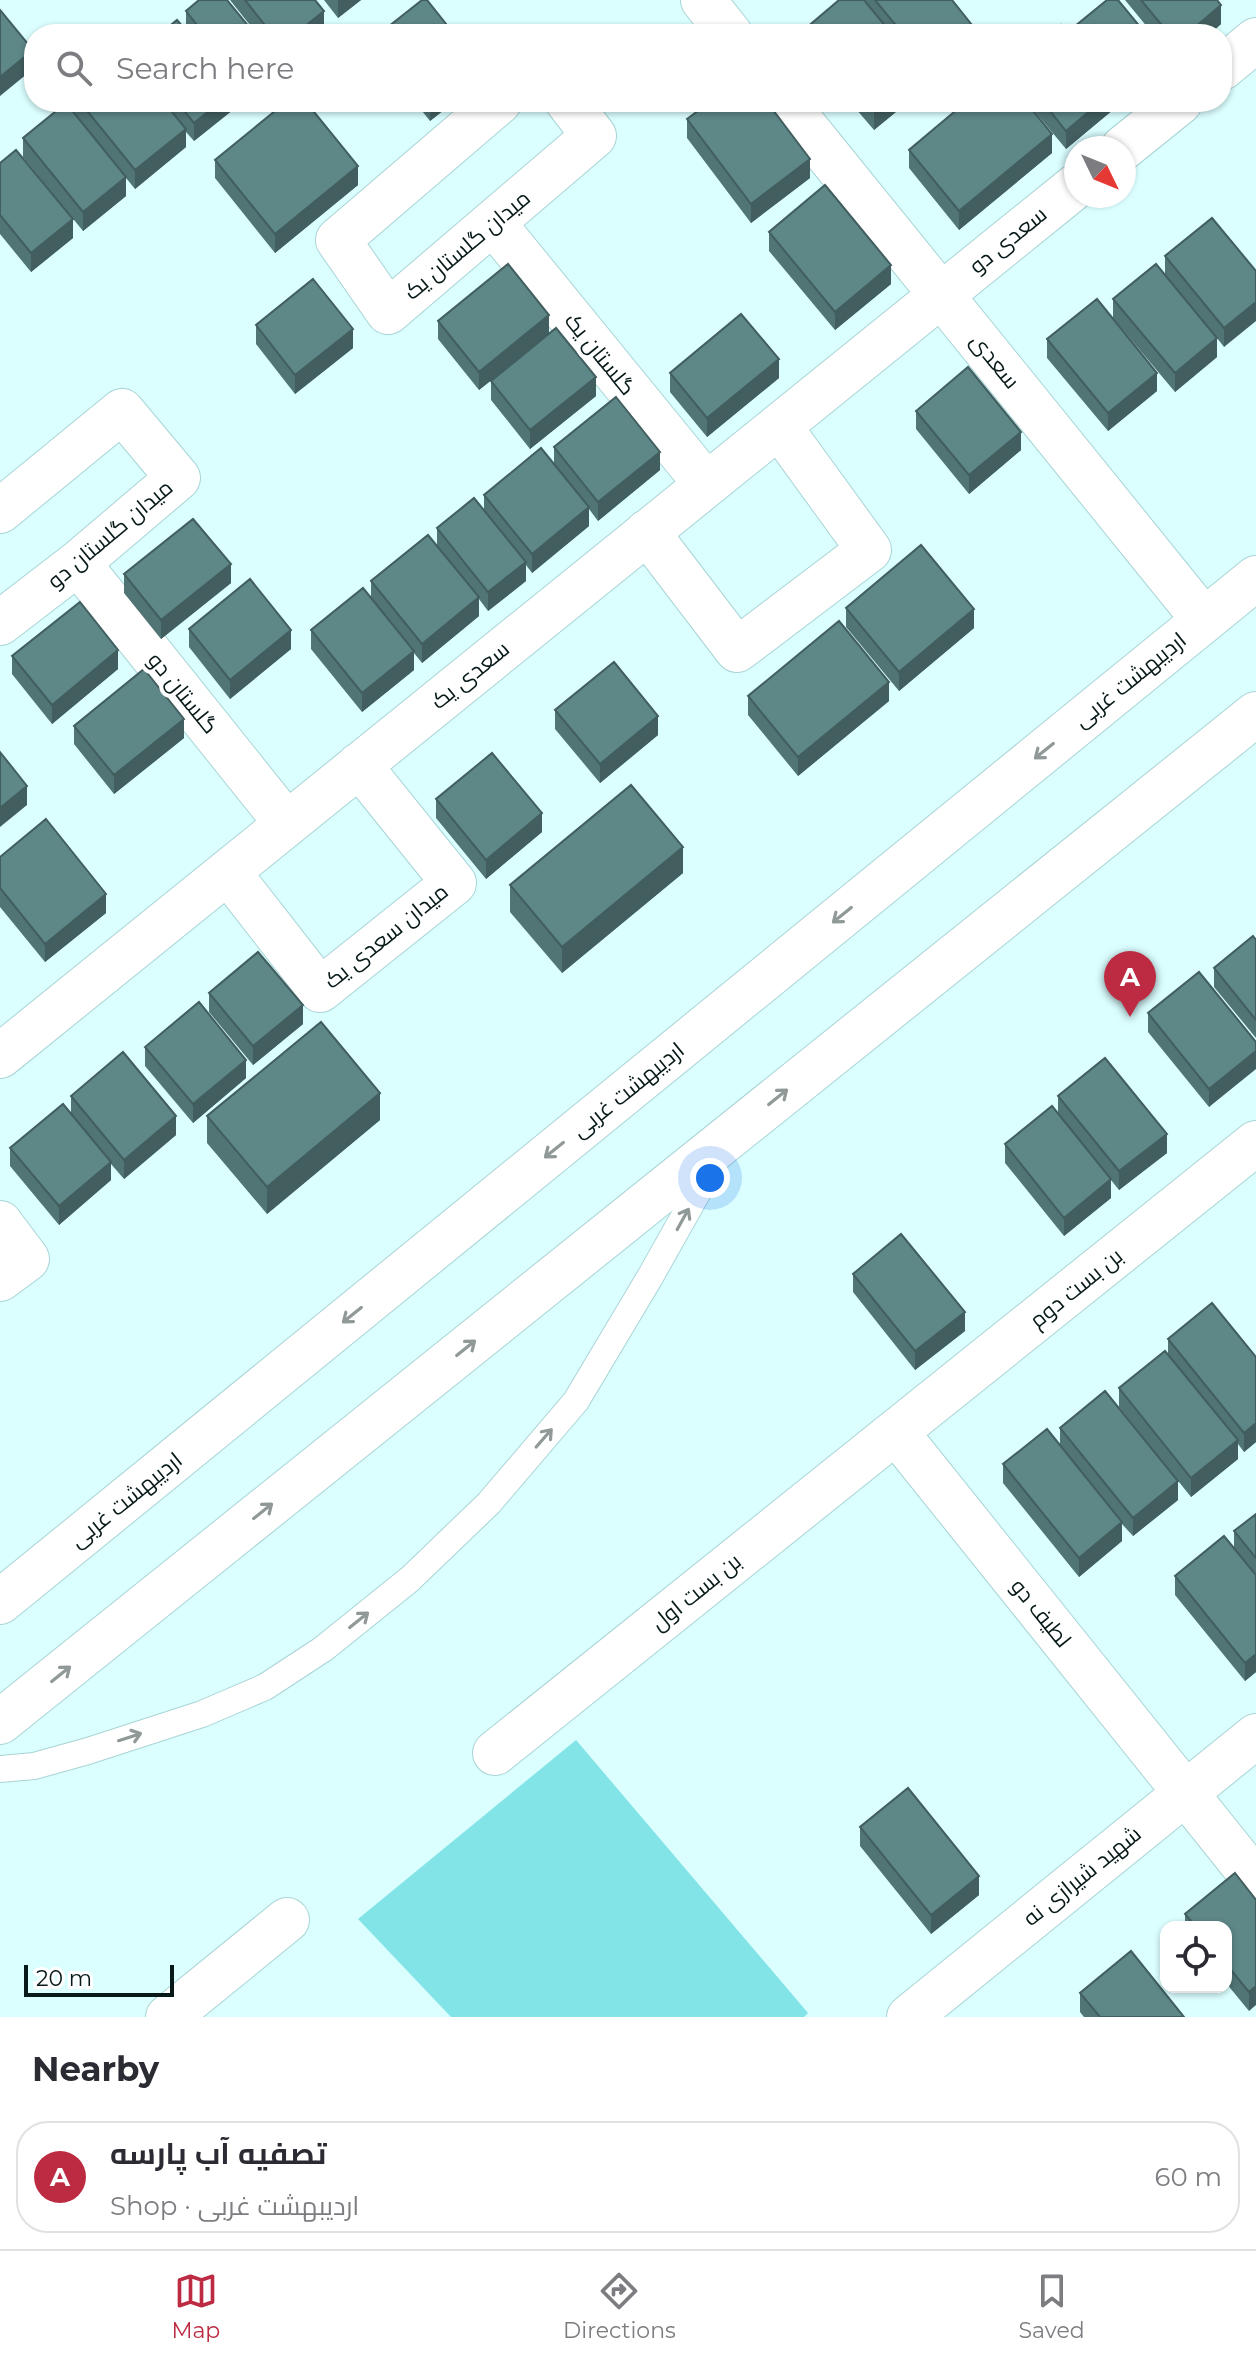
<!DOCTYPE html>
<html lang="en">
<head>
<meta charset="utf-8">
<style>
  body { margin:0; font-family:Montserrat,Cairo,sans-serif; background:#f2f2f3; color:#2b2b33 }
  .controls { position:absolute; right:24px; bottom:24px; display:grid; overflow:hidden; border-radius:16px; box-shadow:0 2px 6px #0004 }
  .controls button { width:72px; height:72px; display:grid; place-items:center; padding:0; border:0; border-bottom:2px solid #e1e1e2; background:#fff; color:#2b2b33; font:40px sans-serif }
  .compass { position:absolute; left:1064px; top:136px; width:72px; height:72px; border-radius:50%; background:#fff; box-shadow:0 2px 6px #0004; rotate:133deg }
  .scale { position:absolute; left:24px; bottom:20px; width:150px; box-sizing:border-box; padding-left:8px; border:4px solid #081919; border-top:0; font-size:22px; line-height:28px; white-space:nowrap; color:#081919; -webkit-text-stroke:6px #fff; paint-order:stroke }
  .you { position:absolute; left:710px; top:1178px; width:28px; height:28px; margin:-20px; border:6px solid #fff; border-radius:50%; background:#1a73e8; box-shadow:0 0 0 12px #1a73e833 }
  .badge { display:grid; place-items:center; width:52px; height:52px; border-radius:50%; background:#bc2b42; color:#fff; font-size:26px; font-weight:700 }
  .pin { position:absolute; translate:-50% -66px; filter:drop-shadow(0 2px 4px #0008) }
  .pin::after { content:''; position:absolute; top:42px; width:28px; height:24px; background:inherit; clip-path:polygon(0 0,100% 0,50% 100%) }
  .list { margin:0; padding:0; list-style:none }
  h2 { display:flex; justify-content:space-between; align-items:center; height:104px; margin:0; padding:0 32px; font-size:34px }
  h2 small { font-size:26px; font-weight:400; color:#7c7c81 }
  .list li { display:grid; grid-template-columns:52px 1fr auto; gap:24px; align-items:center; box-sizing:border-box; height:112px; margin:0 16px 16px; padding:0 16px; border:2px solid #e1e1e2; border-radius:32px }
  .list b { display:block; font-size:30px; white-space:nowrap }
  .list p { margin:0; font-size:26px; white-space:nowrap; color:#7c7c81 }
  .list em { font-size:26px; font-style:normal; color:#7c7c81 }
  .icon { flex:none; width:44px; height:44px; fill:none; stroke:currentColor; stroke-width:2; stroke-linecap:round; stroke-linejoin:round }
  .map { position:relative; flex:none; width:1256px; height:2017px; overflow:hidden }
  .search { position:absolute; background:#fff; box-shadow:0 2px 6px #0004; left:24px; right:24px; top:24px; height:88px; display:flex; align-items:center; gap:20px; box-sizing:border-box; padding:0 28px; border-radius:32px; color:#7c7c81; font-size:30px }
  .sheet { height:232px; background:#fff }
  nav { display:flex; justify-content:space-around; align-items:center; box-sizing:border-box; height:112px; border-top:2px solid #e1e1e2; background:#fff; font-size:22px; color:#7c7c81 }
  nav a { display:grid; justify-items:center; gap:4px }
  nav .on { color:#bc2b42 }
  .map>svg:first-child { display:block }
  .green { fill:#82e4e7 }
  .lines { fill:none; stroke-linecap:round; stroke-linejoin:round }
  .service-casing { stroke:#a9d4d5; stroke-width:28 }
  .minor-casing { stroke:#a9d4d5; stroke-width:46 }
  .tertiary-casing { stroke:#a9d4d5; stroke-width:46 }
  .secondary-casing { stroke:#a9d4d5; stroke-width:46 }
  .service { stroke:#fff; stroke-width:26 }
  .minor { stroke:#fff; stroke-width:44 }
  .tertiary { stroke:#fff; stroke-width:44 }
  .secondary { stroke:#fff; stroke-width:44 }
  .wall { fill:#517475 }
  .shaded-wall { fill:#425e5f }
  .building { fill:#5e8788; stroke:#425e5f; stroke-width:2 }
  .oneway { stroke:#909898 }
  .labels { text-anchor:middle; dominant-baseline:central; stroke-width:8; stroke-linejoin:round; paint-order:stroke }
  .street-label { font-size:22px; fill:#081919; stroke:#fff }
</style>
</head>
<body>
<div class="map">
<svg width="1256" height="2017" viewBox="0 0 1256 2017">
  <rect width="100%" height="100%" fill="#dbfeff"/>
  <path class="green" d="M576,1740l232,273 -4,4h-353l-93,-98z"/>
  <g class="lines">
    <defs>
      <path id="service" d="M0,1769l34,-3 54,-15 114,-37 63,-27 58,-38 87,-70 79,-76 87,-102 74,-124 67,-119"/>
      <path id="minor" d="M1222,68l34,-28
        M499,102l-161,138 50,72 206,-176 -26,-34
        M1123,148l57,-46
        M494,224l212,260
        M0,511l122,-100 56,67 -100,85 -78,60
        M647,532l90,118 132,-100 -90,-124
        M78,563l209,261
        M228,872l92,118 134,-107 -95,-118
        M0,1056l1076,-870
        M0,1223l27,36 -27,20
        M896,1432l360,449
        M495,1753l761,-610
        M168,2017l119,-97
        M909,2017l347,-281"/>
      <path id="tertiary" d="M703,0l27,34
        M785,102l419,518"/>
      <path id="secondary" d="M0,1602l1256,-1024
        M0,1722l1256,-1008"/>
    </defs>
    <use href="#service" class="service-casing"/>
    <use href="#minor" class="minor-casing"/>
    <use href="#tertiary" class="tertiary-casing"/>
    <use href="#secondary" class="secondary-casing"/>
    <use href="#service" class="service"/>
    <use href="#minor" class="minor"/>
    <use href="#tertiary" class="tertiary"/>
    <use href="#secondary" class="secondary"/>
  </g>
  <path class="wall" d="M230,0h85l9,30 -5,4h-62z
    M324,0h37l-23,18z
    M839,0h113l24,34h-171v-5z
    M1125,0h92l4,24 -11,10h-57z
    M186,11l69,23h-66l-3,-4z
    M74,102h160v7l-40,32 -8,-9v15l-51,42 -61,-75z
    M415,102h39l-24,19z
    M850,102h58l-34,28z
    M1027,102h87v7l-48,40z
    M687,119l123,59 -59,45 -64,-85z
    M23,138l103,58 -43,35 -60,-74z
    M909,150l143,3 -93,77 -50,-62z
    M215,160l143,25 -83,68 -60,-75z
    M0,163l73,75 -42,34 -31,-38z
    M769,232l122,52 -56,46 -66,-79z
    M1165,256l91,15 -32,76 -7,-9v19l-42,35 -62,-74v-19l52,-25z
    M438,321l111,13 47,62 -66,53 -39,-49v-19l39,-32 -51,41 -41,-51z
    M256,325l97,23 -58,46 -39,-50z
    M1047,339l110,52 -49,40 -61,-73z
    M670,373l109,5 -72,59 -37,-45z
    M916,411l105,39 -52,44 -53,-65z
    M554,447l106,23 -62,51 -9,-12v17l-57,47 -6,-8v16l-38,30 -9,-12v17l-57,47 -8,-10v17l-52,42 -51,-63v-19l60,-32v-17l66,-36v-17l47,-18v-15l70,-30z
    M124,574l107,9 -70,56 -37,-46z
    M846,608l128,20 -75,63 -53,-64z
    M189,629l102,20 -61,50 -41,-52z
    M12,656l106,13 -66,55 -40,-50z
    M748,696l141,5 -91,75 -50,-61z
    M555,710l103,25 -58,48 -45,-54z
    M74,726l110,12 -70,56 -40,-50z
    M436,799l106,33 -56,47 -50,-61z
    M0,857l106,56 -61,49 -45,-55z
    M683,873l-121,100 -52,-61v-27z
    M1256,940v98l-42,-51v-19z
    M209,993l94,31 -50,41 -44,-53z
    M1148,1013l108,29 -47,65 -61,-75z
    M145,1047l101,31 -53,45 -48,-57z
    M71,1096l105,39 -52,44 -13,-15v16l-52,45 -49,-59v-18l61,-35z
    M1058,1096l109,57 -48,37 -8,-10v18l-47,38 -59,-73v-19l53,-31z
    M207,1116l173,4 -113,94 -60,-71z
    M853,1274l112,57 -50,39 -62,-78z
    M1168,1339l88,18v85l-12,10 -6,-8v15l-47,38 -72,-90v-19l49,-34z
    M1060,1428l118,72 -45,36 -11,-12v17l-43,36 -76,-94v-19l57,-18z
    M1256,1514v158l-11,9 -70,-86v-19l59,-28v-17z
    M860,1827l119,68 -48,39 -71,-88z
    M1256,1900l-7,111 -23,-28v-56h-41v-13z
    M1080,1993l104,24h-100l-4,-5z"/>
  <path class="shaded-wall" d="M338,0h23l-23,18z
    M1221,5v19l-11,10h-23z
    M324,11v19l-5,4h-24z
    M33,50v19l-33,27v-19z
    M220,102h14v7l-40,32v-18z
    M431,102h23l-24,19z
    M885,102h23l-34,28v-19z
    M1100,102h14v7l-48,40v-18z
    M186,129v18l-51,42v-19z
    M1052,134v19l-93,77v-19z
    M810,159v19l-59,45v-19z
    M358,166v19l-83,68v-19z
    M126,177v19l-43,35v-19z
    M73,219v19l-42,34v-19z
    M891,265v19l-56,46v-18z
    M1256,302v19l-32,26v-19z
    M549,315v19l-70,56v-18z
    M353,329v19l-58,46v-19z
    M1217,338v19l-42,35v-19z
    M779,359v19l-72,59v-19z
    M1157,373v18l-49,40v-18z
    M596,377v19l-66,53v-19z
    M1021,432v18l-52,44v-19z
    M660,452v18l-62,51v-19z
    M589,507v19l-57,47v-19z
    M526,562v19l-38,30v-19z
    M231,564v19l-70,56v-19z
    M479,597v19l-57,47v-19z
    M974,609v19l-75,63v-19z
    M291,630v19l-61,50v-19z
    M118,650v19l-66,55v-19z
    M414,651v19l-52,42v-19z
    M889,682v19l-91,75v-19z
    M658,716v19l-58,48v-19z
    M184,719v19l-70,56v-19z
    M27,786v19l-27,22v-19z
    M542,813v19l-56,47v-19z
    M683,847v26l-121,100v-26z
    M106,894v19l-61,49v-18z
    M303,1005v19l-50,41v-19z
    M1256,1051v18l-47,38v-18z
    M246,1060v18l-53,45v-19z
    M380,1093v27l-113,94v-27z
    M176,1116v19l-52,44v-19z
    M1167,1134v19l-48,37v-19z
    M111,1162v18l-52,45v-19z
    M1111,1179v19l-47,38v-18z
    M965,1312v19l-50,39v-19z
    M1256,1423v19l-12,10v-19z
    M1238,1440v19l-47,38v-19z
    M1178,1481v19l-45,36v-18z
    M1122,1522v19l-43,36v-19z
    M1256,1654v18l-11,9v-18z
    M979,1876v19l-48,39v-19z
    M1256,1986v19l-7,6v-19z"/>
  <path class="building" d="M199,0h28l28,34h-51l-18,-23z
    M245,0h70l9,11 -29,23h-23z
    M422,0h5l27,34h-75z
    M839,0h25l28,34h-83l-4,-5z
    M875,0h77l24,30 -5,4h-68z
    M1107,0h11l28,34h-66l-6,-7z
    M1141,0h76l4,5 -34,29h-18z
    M0,10l33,40 -33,27z
    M177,20l12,14h-29z
    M1061,25l7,9h-17z
    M80,102h84l22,27 -51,41z
    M177,102h43l-26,21z
    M286,102h20l52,64 -83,68 -60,-74z
    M710,102h57l43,57 -59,45 -64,-85z
    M866,102h19l-11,9z
    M966,102h60l26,32 -93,77 -50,-61z
    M1043,102h57l-34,29z
    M66,103l60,74 -43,35 -60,-74z
    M16,150l57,69 -42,34 -31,-38v-52z
    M825,185l66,80 -56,47 -66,-80z
    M1212,218l44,53v31l-32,26 -59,-72z
    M508,264l41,51 -70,57 -41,-51z
    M1156,264l61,74 -42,35 -62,-74z
    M313,279l40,50 -58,46 -39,-50z
    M1097,299l60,74 -49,40 -61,-74z
    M741,314l38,45 -72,59 -37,-45z
    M556,328l40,49 -66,53 -39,-49z
    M968,367l53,65 -52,43 -53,-64z
    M616,397l44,55 -62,50 -44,-55z
    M541,448l48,59 -57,47 -48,-59z
    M474,498l52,64 -38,30 -51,-64z
    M193,519l38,45 -70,56 -37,-46z
    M428,535l51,62 -57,47 -51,-63z
    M921,545l53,64 -75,63 -53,-64z
    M250,579l41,51 -61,50 -41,-51z
    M363,588l51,63 -52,42 -51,-63z
    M80,602l38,48 -66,55 -40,-49z
    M839,621l50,61 -91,75 -50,-61z
    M614,662l44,54 -58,48 -45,-54z
    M144,669l40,50 -70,56 -40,-49z
    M0,752l27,34 -27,22z
    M492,753l50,60 -56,47 -50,-61z
    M631,785l52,62 -121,100 -52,-62z
    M46,819l60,75 -61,50 -45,-56v-31z
    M1253,936l3,4v80l-42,-52z
    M258,952l45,53 -50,41 -44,-53z
    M1199,972l57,70v9l-47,38 -61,-76z
    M199,1002l47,58 -53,44 -48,-57z
    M321,1022l59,71 -113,94 -60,-71z
    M123,1052l53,64 -52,44 -53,-64z
    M1105,1058l62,76 -48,37 -61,-75z
    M63,1104l48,58 -52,44 -49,-58z
    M1052,1106l59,73 -47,39 -59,-74z
    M901,1234l64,78 -50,39 -62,-77z
    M1212,1303l44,54v66l-12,10 -76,-94z
    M1165,1351l73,89 -47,38 -72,-90z
    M1105,1391l73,90 -45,37 -73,-90z
    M1047,1429l75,93 -43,36 -76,-94z
    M1256,1514v44l-22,-27z
    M1224,1536l32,39v79l-11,9 -70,-87z
    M908,1788l71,88 -48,39 -71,-88z
    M1235,1873l21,27v86l-7,6 -23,-28v-37h-30l-11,-13z
    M1131,1951l53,66h-84l-20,-24z"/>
  <defs><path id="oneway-shaft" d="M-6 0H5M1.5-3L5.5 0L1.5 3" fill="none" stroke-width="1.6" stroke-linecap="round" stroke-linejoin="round" transform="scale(2)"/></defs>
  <g class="oneway">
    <use href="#oneway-shaft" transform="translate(1044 751) rotate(141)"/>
    <use href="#oneway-shaft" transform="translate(842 915) rotate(141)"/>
    <use href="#oneway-shaft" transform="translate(778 1097) rotate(-39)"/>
    <use href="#oneway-shaft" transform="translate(554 1150) rotate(141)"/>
    <use href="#oneway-shaft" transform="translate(683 1219) rotate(-61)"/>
    <use href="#oneway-shaft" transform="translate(352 1315) rotate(141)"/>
    <use href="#oneway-shaft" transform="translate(466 1348) rotate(-39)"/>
    <use href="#oneway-shaft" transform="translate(544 1438) rotate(-49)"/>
    <use href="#oneway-shaft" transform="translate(263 1511) rotate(-39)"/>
    <use href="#oneway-shaft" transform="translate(359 1620) rotate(-39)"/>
    <use href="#oneway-shaft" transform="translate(61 1674) rotate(-39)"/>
    <use href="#oneway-shaft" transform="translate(130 1737) rotate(-18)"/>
  </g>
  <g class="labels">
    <g class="street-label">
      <text transform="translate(1008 240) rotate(-39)">سعدی دو</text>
      <text transform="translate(467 245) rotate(-40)">میدان گلستان یک</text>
      <text transform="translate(600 354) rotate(51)">گلستان یک</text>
      <text transform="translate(995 361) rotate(51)">سعدی</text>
      <text transform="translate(110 534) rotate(-40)">میدان گلستان دو</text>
      <text transform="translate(470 675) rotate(-39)">سعدی یک</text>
      <text transform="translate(1130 680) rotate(-39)">اردیبهشت غربی</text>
      <text transform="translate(183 693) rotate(51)">گلستان دو</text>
      <text transform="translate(386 936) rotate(-39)">میدان سعدی یک</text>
      <text transform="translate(628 1090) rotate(-39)">اردیبهشت غربی</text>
      <text transform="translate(1076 1288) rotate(-39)">بن بست دوم</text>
      <text transform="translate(126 1500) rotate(-39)">اردیبهشت غربی</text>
      <text transform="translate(696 1592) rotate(-39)">بن بست اول</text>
      <text transform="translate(1041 1613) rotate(51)">لطیف دو</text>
      <text transform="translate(1082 1876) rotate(-39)">شهید شیرازی نه</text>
    </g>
  </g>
</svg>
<div class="controls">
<button><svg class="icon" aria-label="locate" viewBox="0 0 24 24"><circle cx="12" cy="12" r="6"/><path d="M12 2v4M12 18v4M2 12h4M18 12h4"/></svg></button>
</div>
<svg class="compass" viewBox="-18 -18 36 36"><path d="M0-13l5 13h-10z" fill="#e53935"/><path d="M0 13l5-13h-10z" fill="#7c7c81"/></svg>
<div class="scale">20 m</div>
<div class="you"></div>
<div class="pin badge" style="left:1130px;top:1017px">A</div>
<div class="search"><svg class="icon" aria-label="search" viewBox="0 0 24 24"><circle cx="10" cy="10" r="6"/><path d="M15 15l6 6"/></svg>Search here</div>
</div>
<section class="sheet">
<h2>Nearby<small></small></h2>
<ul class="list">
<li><span class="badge">A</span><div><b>تصفیه آب پارسه</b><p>Shop · اردیبهشت غربی</p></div><em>60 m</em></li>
</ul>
</section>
<nav>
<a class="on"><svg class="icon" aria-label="map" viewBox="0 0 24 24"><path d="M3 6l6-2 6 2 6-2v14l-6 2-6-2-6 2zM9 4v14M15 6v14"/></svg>Map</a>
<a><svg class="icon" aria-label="directions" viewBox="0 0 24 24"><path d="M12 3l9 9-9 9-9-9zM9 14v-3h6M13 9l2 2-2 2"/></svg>Directions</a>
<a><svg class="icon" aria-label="saved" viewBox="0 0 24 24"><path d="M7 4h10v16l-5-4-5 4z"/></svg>Saved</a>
</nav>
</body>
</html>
